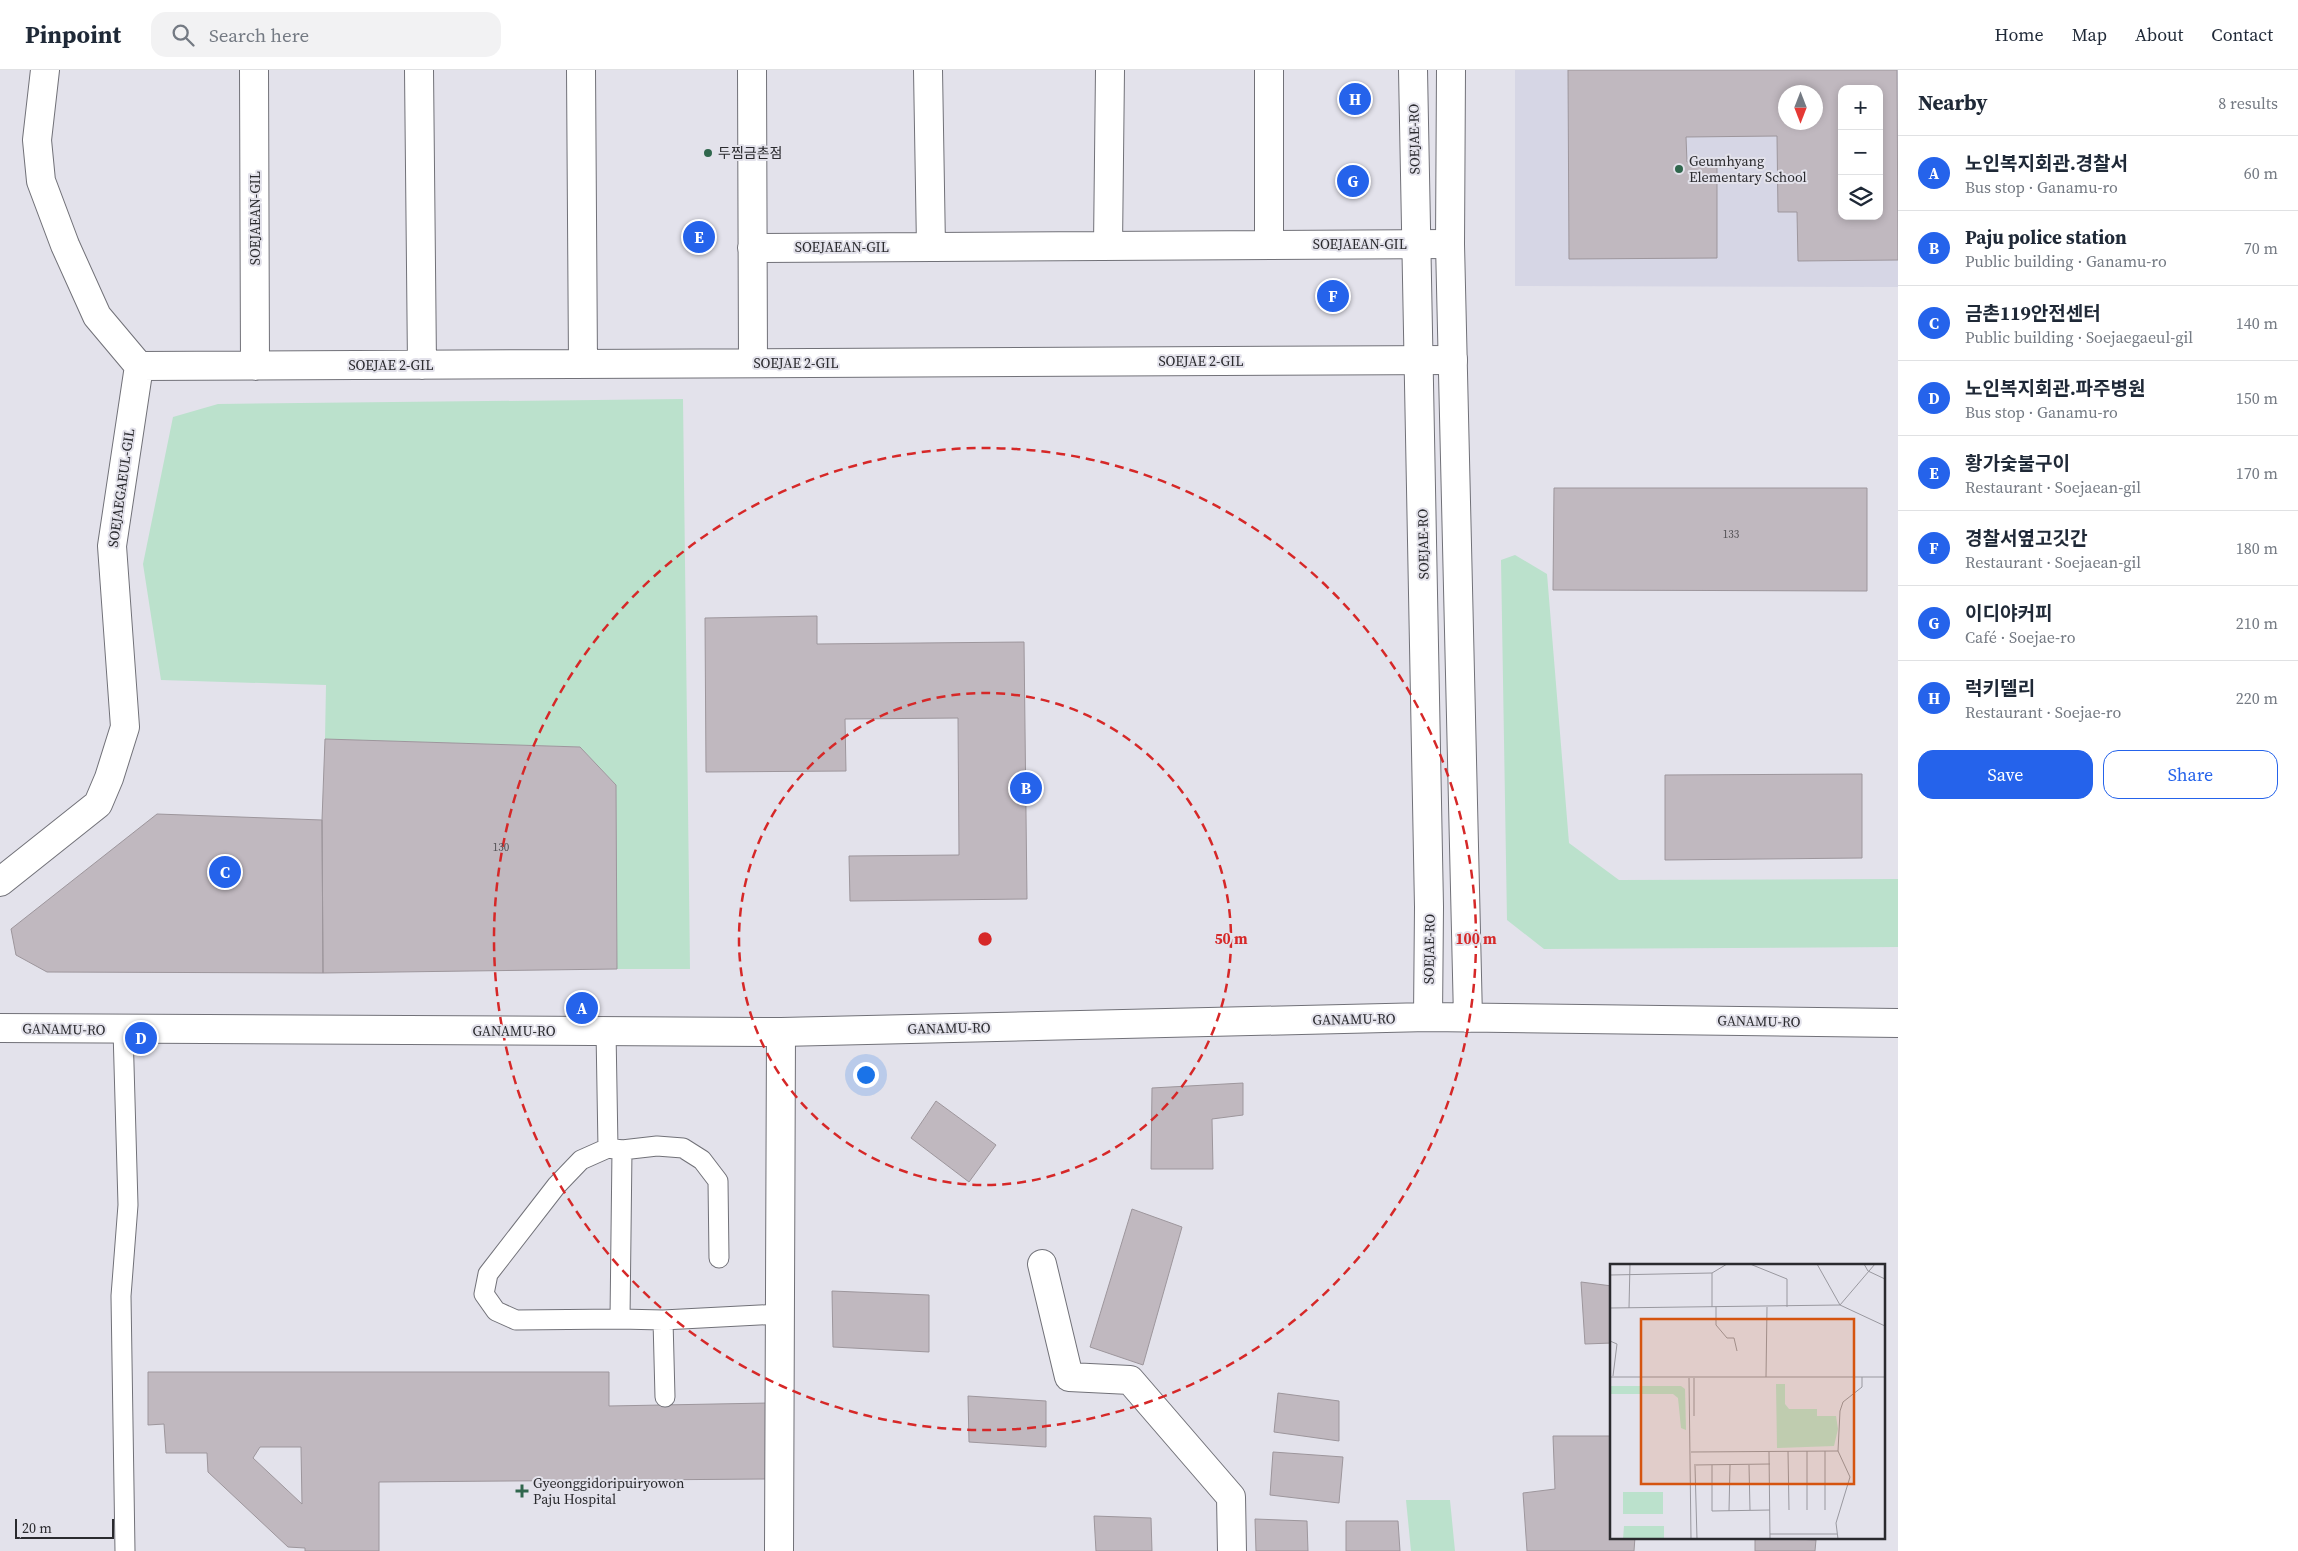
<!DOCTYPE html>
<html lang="en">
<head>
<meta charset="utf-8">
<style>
  body { margin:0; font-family:"Source Serif 4","Noto Sans KR",serif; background:#f2f2f3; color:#1f2937 }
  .controls { position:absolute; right:15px; top:15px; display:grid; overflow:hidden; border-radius:10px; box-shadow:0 2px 8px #0003 }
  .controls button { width:45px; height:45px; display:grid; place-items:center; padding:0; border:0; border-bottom:1px solid #e0e1e3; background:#fff; color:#1f2937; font:25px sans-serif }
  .compass { position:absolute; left:1778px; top:15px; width:45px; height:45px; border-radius:50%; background:#fff; box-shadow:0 2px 8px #0003; rotate:180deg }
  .scale { position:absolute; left:15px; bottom:12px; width:99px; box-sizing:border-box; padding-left:5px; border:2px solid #2a2a2e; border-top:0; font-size:14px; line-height:18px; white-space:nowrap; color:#2a2a2e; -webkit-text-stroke:4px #e3e2eb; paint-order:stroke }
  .you { position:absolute; left:865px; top:1004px; width:18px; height:18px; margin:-12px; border:4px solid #fff; border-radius:50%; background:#1a73e8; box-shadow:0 0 0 8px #1a73e833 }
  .badge { display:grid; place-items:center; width:32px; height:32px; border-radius:50%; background:#2563eb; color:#fff; font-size:16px; font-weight:700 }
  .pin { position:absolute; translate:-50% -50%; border:2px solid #fff; box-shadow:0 1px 5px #0006 }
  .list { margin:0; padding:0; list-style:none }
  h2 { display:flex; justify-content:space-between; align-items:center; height:65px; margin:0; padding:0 20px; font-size:21px }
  h2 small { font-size:16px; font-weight:400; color:#747a83 }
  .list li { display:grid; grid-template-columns:32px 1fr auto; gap:15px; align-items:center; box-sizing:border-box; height:75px; padding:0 20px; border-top:1px solid #e0e1e3 }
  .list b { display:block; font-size:19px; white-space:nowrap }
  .list p { margin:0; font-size:16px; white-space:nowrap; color:#747a83 }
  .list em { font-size:16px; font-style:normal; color:#747a83 }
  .actions { display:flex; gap:10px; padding:15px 20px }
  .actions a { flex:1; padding:11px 0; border:1px solid #2563eb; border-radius:15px; text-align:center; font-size:18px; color:#2563eb }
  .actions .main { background:#2563eb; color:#fff }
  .icon { flex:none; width:28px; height:28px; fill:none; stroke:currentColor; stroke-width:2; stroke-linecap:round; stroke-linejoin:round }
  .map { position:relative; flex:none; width:1898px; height:1481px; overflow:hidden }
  header { display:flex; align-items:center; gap:30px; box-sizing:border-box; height:70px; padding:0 25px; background:#fff; border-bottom:1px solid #e0e1e3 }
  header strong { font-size:24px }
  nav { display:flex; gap:28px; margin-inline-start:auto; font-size:18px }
  .search { width:350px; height:45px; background:#f2f2f3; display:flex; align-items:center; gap:12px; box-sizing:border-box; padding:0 18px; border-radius:15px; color:#747a83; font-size:19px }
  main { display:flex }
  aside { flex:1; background:#fff }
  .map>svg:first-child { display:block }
  .built { fill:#d6d6e5; fill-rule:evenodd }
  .green { fill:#bbe1cc }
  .building { fill:#c0b8bf; stroke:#9d969c; fill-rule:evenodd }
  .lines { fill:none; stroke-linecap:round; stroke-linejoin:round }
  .lane-casing { stroke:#717178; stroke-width:21 }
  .street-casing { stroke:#717178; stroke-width:30 }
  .secondary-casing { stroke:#717178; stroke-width:30 }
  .lane { stroke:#fff; stroke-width:19 }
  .street { stroke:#fff; stroke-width:28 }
  .secondary { stroke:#fff; stroke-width:28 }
  .ring { fill:none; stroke:#d62828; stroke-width:2.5; stroke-dasharray:9 6 }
  .poi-dot { fill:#30674d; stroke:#e3e2eb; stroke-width:2 }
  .labels { text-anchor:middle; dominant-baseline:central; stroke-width:4; stroke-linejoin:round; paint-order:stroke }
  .number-label { font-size:11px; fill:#504e52 }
  .street-label { font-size:14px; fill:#2a2a2e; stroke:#e3e2eb }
  .poi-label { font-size:14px; fill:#2a2a2e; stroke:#e3e2eb; text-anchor:start }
  .inset-road { fill:none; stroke:#99989f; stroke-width:1 }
  .view { fill:#d5540f; fill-opacity:0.15; stroke:#d5540f; stroke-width:2.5 }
  .inset-edge { fill:none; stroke:#2a2a2e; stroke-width:2.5 }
  .centre { fill:#d62828; stroke:#e3e2eb; stroke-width:2.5 }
  .ring-label { font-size:15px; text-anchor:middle; font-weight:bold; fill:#d62828; stroke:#e3e2eb; stroke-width:4; stroke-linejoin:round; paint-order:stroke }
</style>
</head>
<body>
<header>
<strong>Pinpoint</strong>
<div class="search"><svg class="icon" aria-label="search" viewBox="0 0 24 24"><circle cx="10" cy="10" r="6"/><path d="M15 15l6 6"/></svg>Search here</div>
<nav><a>Home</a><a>Map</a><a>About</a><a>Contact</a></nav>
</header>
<main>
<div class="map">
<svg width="1898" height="1481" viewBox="0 0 1898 1481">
  <rect width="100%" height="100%" fill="#e3e2eb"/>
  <path class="built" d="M1515,0h383v217l-383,-1zM1842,19h37v127h-37zM1786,22h30v30h-30z"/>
  <path class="green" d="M683,329l7,570h-73l-1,-184 -36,-38 -255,-8 1,-54 -165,-5 -18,-116 30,-147 45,-13z
    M1515,485l32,19 22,269 50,37 279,-1v68l-354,2 -37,-29 -6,-360z
    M1406,1430h44l5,51h-44z"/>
  <path class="building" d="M1568,0h329l1,190 -100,1 -1,-49h-19l-1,-76 -91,1 1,25 30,-1v97l-148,1zM1842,19h37v127h-37zM1786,22h30v30h-30z
    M1554,418h313v103l-314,-1z
    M817,546v28l207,-2 3,257 -177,2 -1,-45 110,-1 -1,-137 -113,1 1,52 -140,1 -1,-154z
    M325,669l255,8 36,38 1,184 -294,4 -1,-153z
    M1862,704v84l-197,2v-85z
    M157,744l165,6 1,153 -276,-1 -31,-17 -5,-26z
    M1243,1013v32l-31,4 1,50h-62l1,-81z
    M936,1031l60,44 -27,37 -58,-44z
    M1132,1139l50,18 -39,138 -53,-18z
    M1581,1212l31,4v57l-27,1z
    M832,1221l97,4v57l-96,-5z
    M148,1302h461v34l160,-3 -2,76 -388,3v69h-74v-3l-17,-1 -80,-75 -1,-19h-41l-2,-29 -16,1zM260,1377h41l1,57 -49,-46z
    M1278,1323l61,8v40l-65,-9z
    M968,1326l78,5v46l-77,-5z
    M1553,1366h59v101h23l-1,14h-107l-4,-58 32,-4z
    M1273,1382l70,5 -4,46 -69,-8z
    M1094,1446l57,2 1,33h-56z
    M1255,1449l52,2 1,30h-52z
    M1346,1451h52l2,30h-54z
    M1755,1467l61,3 -1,11h-60z"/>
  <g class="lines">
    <defs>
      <path id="lane" d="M123,960l5,175 -7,91 4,255
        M606,961l2,117 -27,12 -24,25 -69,89 -4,20 12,17 20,9 104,-1 2,-169 -14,-2
        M622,1080l35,-4 26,2 19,12 16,21 1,77
        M620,1249l43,1 117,-6
        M663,1250l2,77"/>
      <path id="street" d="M254,0l1,296
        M419,0l3,295
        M581,0l2,294
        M752,0l1,293
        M928,0l3,177
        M1269,175v-175
        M1108,176l2,-176
        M752,178l698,-4
        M139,296l1314,-6
        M0,812l98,-78 11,-26 16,-51 -13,-181 27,-180 -42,-50 -32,-71 -24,-64 -4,-41 8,-70
        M1042,1194l27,113 61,3 101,117 1,54
        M779,1481l2,-519"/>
      <path id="secondary" d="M1413,0l16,837 -1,110
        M1451,0l-1,174 18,774
        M0,958l781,4 647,-15 470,6"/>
    </defs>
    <use href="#lane" class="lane-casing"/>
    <use href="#street" class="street-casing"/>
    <use href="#secondary" class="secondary-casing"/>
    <use href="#lane" class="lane"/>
    <use href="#street" class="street"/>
    <use href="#secondary" class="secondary"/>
  </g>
  <g class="ring">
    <circle cx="985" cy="869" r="246"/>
    <circle cx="985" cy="869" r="491"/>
  </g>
  <g class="poi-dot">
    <circle cx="708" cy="83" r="5"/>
    <circle cx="1679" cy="99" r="5"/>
    <path d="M519.5 1413.5h5v5h5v5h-5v5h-5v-5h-5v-5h5z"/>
  </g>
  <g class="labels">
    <g class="number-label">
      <text x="1731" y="464">133</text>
      <text x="501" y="777">130</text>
    </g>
    <g class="street-label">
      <text transform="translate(1414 69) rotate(-91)">SOEJAE-RO</text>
      <text transform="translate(255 148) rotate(-90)">SOEJAEAN-GIL</text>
      <text x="1360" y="174">SOEJAEAN-GIL</text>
      <text x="842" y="177">SOEJAEAN-GIL</text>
      <text x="1201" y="291">SOEJAE 2-GIL</text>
      <text x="796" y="293">SOEJAE 2-GIL</text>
      <text x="391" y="295">SOEJAE 2-GIL</text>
      <text transform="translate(121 418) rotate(-82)">SOEJAEGAEUL-GIL</text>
      <text transform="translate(1423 474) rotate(-91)">SOEJAE-RO</text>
      <text transform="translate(1429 879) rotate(-89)">SOEJAE-RO</text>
      <text transform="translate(1354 949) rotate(-1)">GANAMU-RO</text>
      <text transform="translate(1759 951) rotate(1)">GANAMU-RO</text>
      <text transform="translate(949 958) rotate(-1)">GANAMU-RO</text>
      <text transform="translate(64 959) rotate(1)">GANAMU-RO</text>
      <text x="514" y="961">GANAMU-RO</text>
    </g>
    <g class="poi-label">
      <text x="718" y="83">두찜금촌점</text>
      <text x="1689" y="91">Geumhyang<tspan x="1689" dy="16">Elementary School</tspan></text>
      <text x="533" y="1413">Gyeonggidoripuiryowon<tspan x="533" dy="16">Paju Hospital</tspan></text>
    </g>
  </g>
  <g transform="translate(1610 1194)">
    <rect width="275" height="275" fill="#e3e2eb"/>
    <path d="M166,120h9v20l4,5h28v7h19l2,13 -4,17 -57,2zM0,122h71l4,3 1,41 -5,-2 -3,-30 -5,-4h-63zM13,228h40v22h-40zM14,262h40v13h-41z" fill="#bbe1cc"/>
    <path class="inset-road" d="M140,0l37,15v28M207,0l23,41 45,21M254,0l4,7 17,8M102,9v34M0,11l102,-2 15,-9M106,43v18l11,13h7l3,13M0,44l230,-3 35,-41M19,44l1,-44M0,77l7,3 -4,32M0,113h275M156,113l1,-70M79,114l2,161M84,114v38M178,187l1,59M197,187v59M215,187v59M81,188l147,-1M159,188l1,87M84,201l76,-1M102,201v46l58,-1M139,201l1,45M85,202l2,73M119,247l1,-46M160,270h67M228,275l-2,-16 14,-46 -12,-26 2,-40 3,-9 19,-15v-10"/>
    <path class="view" d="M31,55h213v165h-213z"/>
    <rect width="275" height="275" class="inset-edge"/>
  </g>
  <circle cx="985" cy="869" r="8" class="centre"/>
  <g class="ring-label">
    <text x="1231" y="874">50 m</text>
    <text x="1476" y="874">100 m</text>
  </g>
</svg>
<div class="controls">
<button>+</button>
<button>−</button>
<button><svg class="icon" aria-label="layers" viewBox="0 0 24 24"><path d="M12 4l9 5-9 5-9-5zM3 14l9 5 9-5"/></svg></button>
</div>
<svg class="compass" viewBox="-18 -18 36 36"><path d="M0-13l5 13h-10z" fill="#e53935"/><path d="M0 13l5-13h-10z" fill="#747a83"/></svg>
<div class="scale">20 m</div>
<div class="you"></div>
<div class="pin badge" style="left:582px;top:938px">A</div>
<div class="pin badge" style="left:1026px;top:718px">B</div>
<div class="pin badge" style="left:225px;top:802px">C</div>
<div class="pin badge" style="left:141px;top:968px">D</div>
<div class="pin badge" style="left:699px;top:167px">E</div>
<div class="pin badge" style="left:1333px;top:226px">F</div>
<div class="pin badge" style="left:1353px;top:111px">G</div>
<div class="pin badge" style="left:1355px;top:29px">H</div>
</div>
<aside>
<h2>Nearby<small>8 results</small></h2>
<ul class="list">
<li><span class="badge">A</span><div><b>노인복지회관.경찰서</b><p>Bus stop · Ganamu-ro</p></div><em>60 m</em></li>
<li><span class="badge">B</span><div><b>Paju police station</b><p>Public building · Ganamu-ro</p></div><em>70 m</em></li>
<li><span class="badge">C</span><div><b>금촌119안전센터</b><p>Public building · Soejaegaeul-gil</p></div><em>140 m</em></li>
<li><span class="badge">D</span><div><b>노인복지회관.파주병원</b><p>Bus stop · Ganamu-ro</p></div><em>150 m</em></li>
<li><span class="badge">E</span><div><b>황가숯불구이</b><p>Restaurant · Soejaean-gil</p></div><em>170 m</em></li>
<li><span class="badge">F</span><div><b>경찰서옆고깃간</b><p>Restaurant · Soejaean-gil</p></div><em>180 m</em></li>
<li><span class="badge">G</span><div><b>이디야커피</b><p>Café · Soejae-ro</p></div><em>210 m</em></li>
<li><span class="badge">H</span><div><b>럭키델리</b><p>Restaurant · Soejae-ro</p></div><em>220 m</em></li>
</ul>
<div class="actions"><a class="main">Save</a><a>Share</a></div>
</aside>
</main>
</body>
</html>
